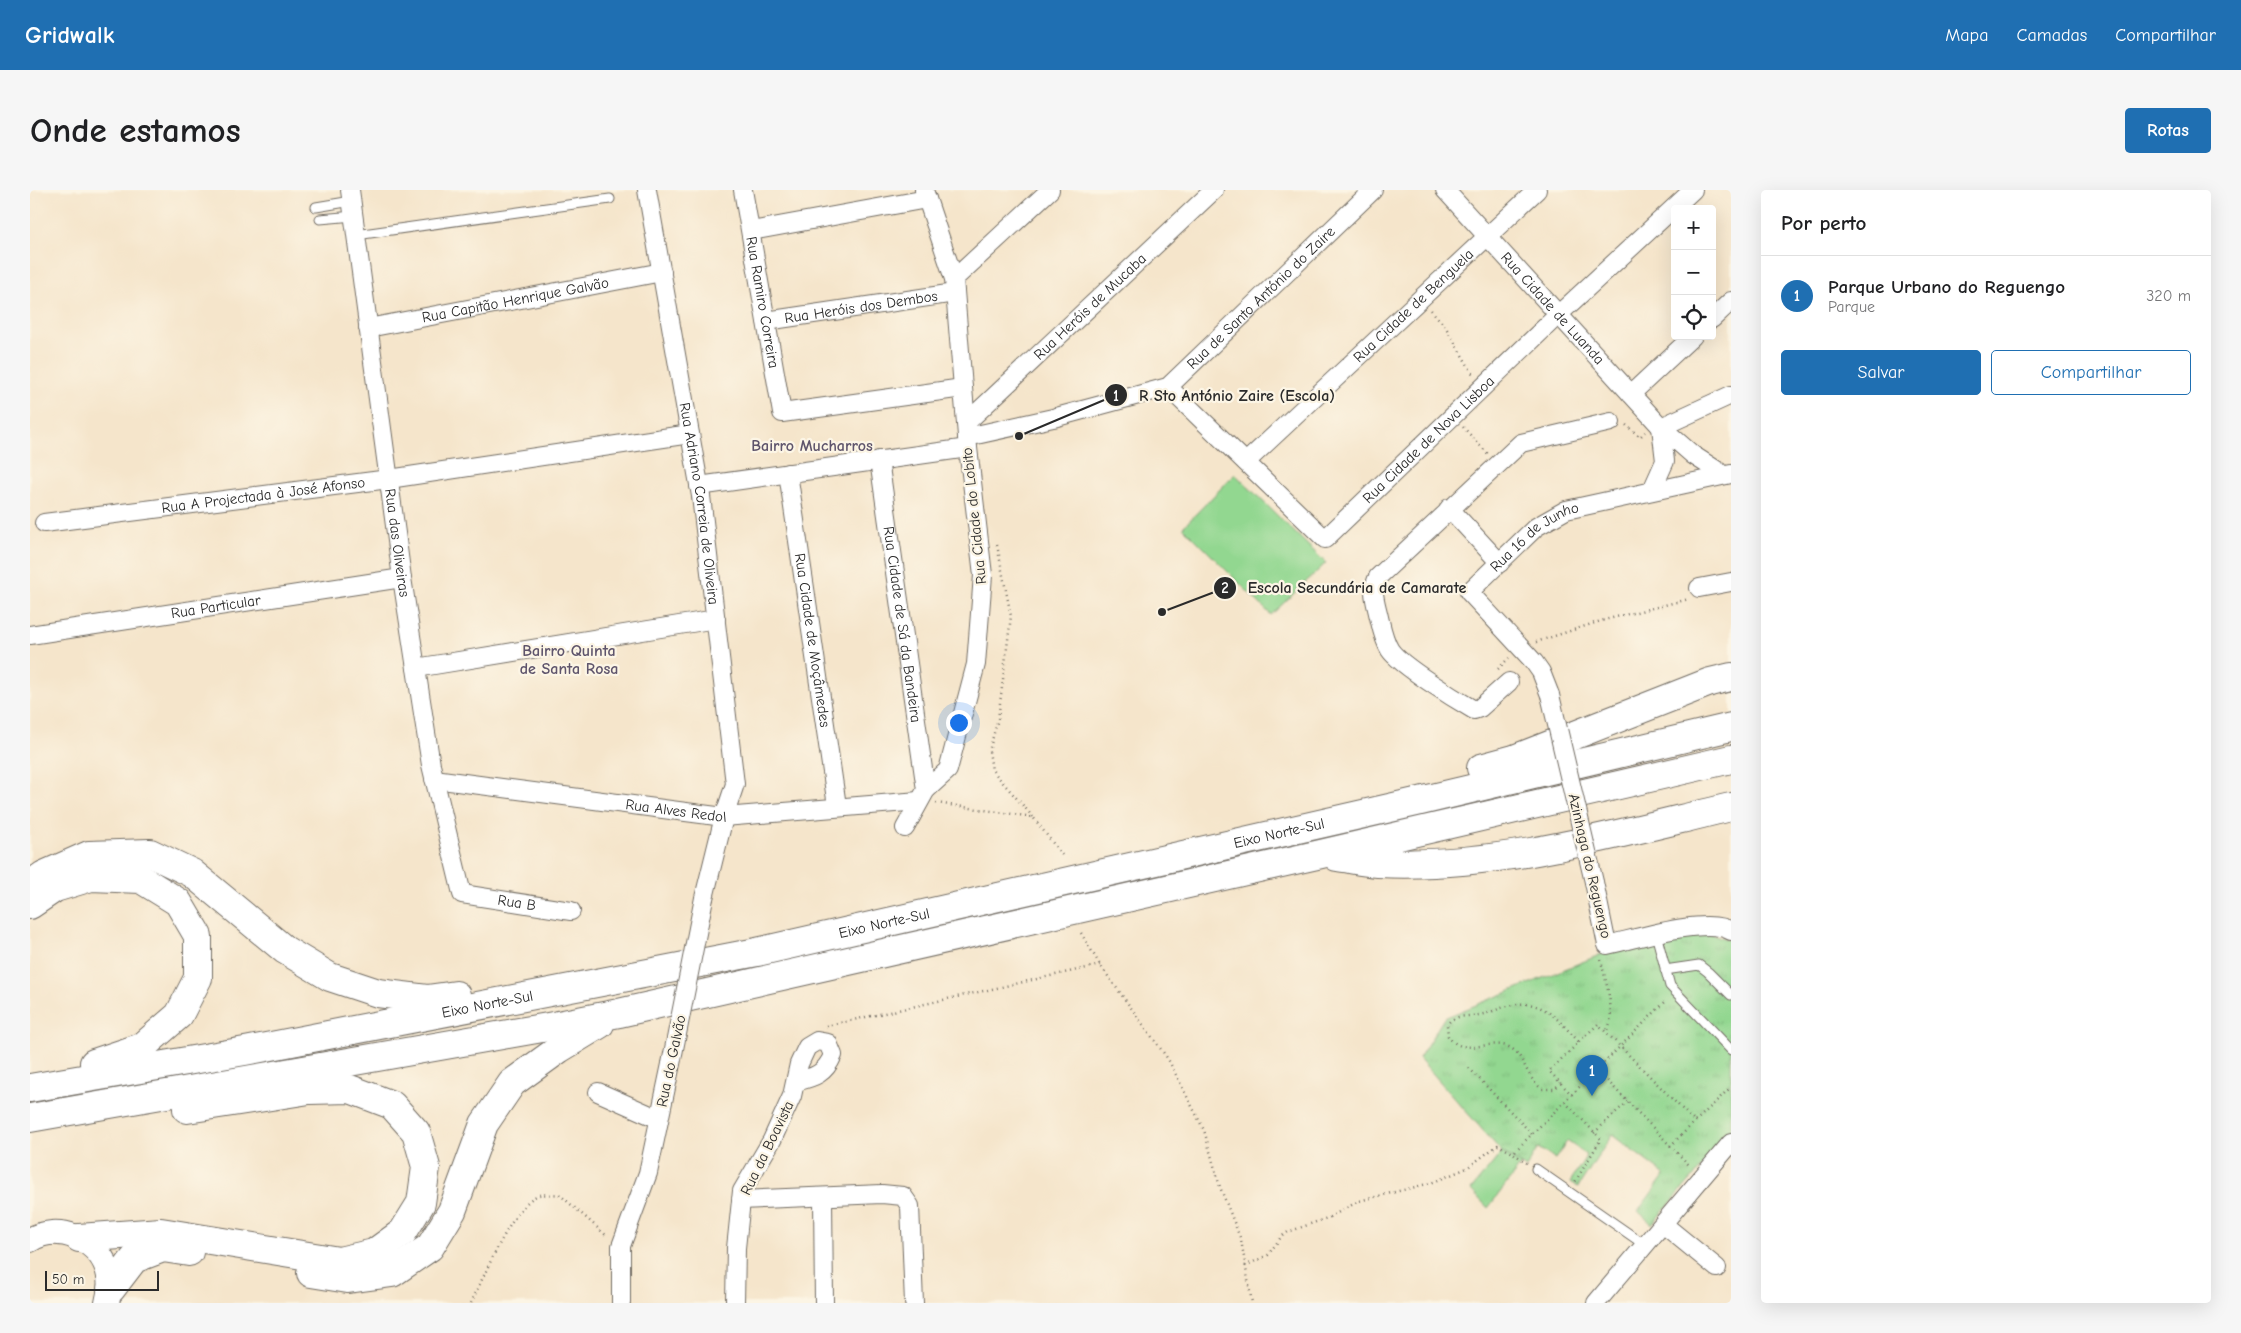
<!DOCTYPE html>
<html lang="pt">
<head>
<meta charset="utf-8">
<style>
  body { margin:0; font-family:"Comic Neue",sans-serif; background:#f6f6f6; color:#202124 }
  .controls { position:absolute; right:15px; top:15px; display:grid; overflow:hidden; border-radius:5px; box-shadow:0 5px 20px #0002 }
  .controls button { width:45px; height:45px; display:grid; place-items:center; padding:0; border:0; border-bottom:1px solid #e0e0e0; background:#fff; color:#202124; font:25px sans-serif }
  .scale { position:absolute; left:15px; bottom:12px; width:114px; box-sizing:border-box; padding-left:5px; border:2px solid #2b2b2b; border-top:0; font-size:14px; line-height:18px; white-space:nowrap; color:#2b2b2b; -webkit-text-stroke:4px #fcf5e5; paint-order:stroke }
  .you { position:absolute; left:928px; top:532px; width:18px; height:18px; margin:-12px; border:4px solid #fff; border-radius:50%; background:#1a73e8; box-shadow:0 0 0 8px #1a73e833 }
  .badge { display:grid; place-items:center; width:32px; height:32px; border-radius:50%; background:#1f6fb2; color:#fff; font-size:16px; font-weight:700 }
  .pin { position:absolute; translate:-50% -41px; filter:drop-shadow(0 1px 2px #0008) }
  .pin::after { content:''; position:absolute; top:26px; width:18px; height:15px; background:inherit; clip-path:polygon(0 0,100% 0,50% 100%) }
  .list { margin:0; padding:0; list-style:none }
  h2 { display:flex; justify-content:space-between; align-items:center; height:65px; margin:0; padding:0 20px; font-size:21px }
  h2 small { font-size:16px; font-weight:400; color:#757577 }
  .list li { display:grid; grid-template-columns:32px 1fr auto; gap:15px; align-items:center; box-sizing:border-box; height:80px; padding:0 20px; border-top:1px solid #e0e0e0 }
  .list b { display:block; font-size:19px; white-space:nowrap }
  .list p { margin:0; font-size:16px; white-space:nowrap; color:#757577 }
  .list em { font-size:16px; font-style:normal; color:#757577 }
  .actions { display:flex; gap:10px; padding:15px 20px }
  .actions a { flex:1; padding:11px 0; border:1px solid #1f6fb2; border-radius:5px; text-align:center; font-size:18px; color:#1f6fb2 }
  .actions .main { background:#1f6fb2; color:#fff }
  .icon { flex:none; width:28px; height:28px; fill:none; stroke:currentColor; stroke-width:2; stroke-linecap:round; stroke-linejoin:round }
  .map { position:relative; flex:none; width:1701px; height:1113px; overflow:hidden; border-radius:5px }
  header { display:flex; align-items:center; gap:30px; box-sizing:border-box; height:70px; padding:0 25px; background:#1f6fb2; color:#fff }
  header strong { font-size:24px }
  nav { display:flex; gap:28px; margin-inline-start:auto; font-size:18px }
  .intro { display:flex; align-items:center; justify-content:space-between; box-sizing:border-box; height:120px; padding:0 30px }
  h1 { margin:0; font-size:35px }
  .button { padding:12px 22px; border-radius:5px; background:#1f6fb2; color:#fff; font-size:18px; font-weight:700 }
  main { display:flex; gap:30px; padding:0 30px }
  aside { flex:1; background:#fff; border-radius:5px; box-shadow:0 5px 20px #0002 }
  .map>svg:first-child { display:block }
  .grass { fill:url(#grass-tufts); stroke:#5e815e }
  .garden { fill:#92d790; stroke:#5e815e }
  .lines { fill:none; stroke-linecap:round; stroke-linejoin:round }
  .lane-casing { stroke:#726c63; stroke-width:11 }
  .street-casing { stroke:#726c63; stroke-width:20 }
  .secondary-casing { stroke:#726c63; stroke-width:26 }
  .highway-casing { stroke:#726c63; stroke-width:30 }
  .path { stroke:#726c63; stroke-width:2.5; stroke-dasharray:1 4; stroke-linecap:butt }
  .lane { stroke:#fff; stroke-width:9 }
  .street { stroke:#fff; stroke-width:18 }
  .secondary { stroke:#fff; stroke-width:24 }
  .highway { stroke:#fff; stroke-width:28 }
  .street-bridge-casing { stroke:#726c63; stroke-width:20; stroke-linecap:butt }
  .street-bridge { stroke:#fff; stroke-width:18 }
  .labels { text-anchor:middle; dominant-baseline:central; stroke-width:4.5; stroke-linejoin:round; paint-order:stroke }
  .street-label { font-size:15px; fill:#2b2b2b; stroke:#fcf5e5 }
  .neighbourhood-label { font-size:16px; font-weight:bold; fill:#5f556c; stroke:#fcf5e5 }
  .leader { fill:none; stroke:#2b2b2b; stroke-width:2 }
  .callout-dot { fill:#2b2b2b; stroke:#fcf5e5; stroke-width:2 }
  .mark-label { font-size:15px; text-anchor:middle; font-weight:bold; fill:#fff }
  .callout-label { font-size:16px; text-anchor:middle; font-weight:bold; fill:#2b2b2b; stroke:#fcf5e5; stroke-width:4.5; stroke-linejoin:round; paint-order:stroke }
</style>
</head>
<body>
<header>
<strong>Gridwalk</strong>
<nav><a>Mapa</a><a>Camadas</a><a>Compartilhar</a></nav>
</header>
<div class="intro"><h1>Onde estamos</h1><a class="button">Rotas</a></div>
<main>
<div class="map">
<svg width="1701" height="1113" viewBox="0 0 1701 1113">
  <defs>
    <pattern id="grass-tufts" width="24" height="20" patternUnits="userSpaceOnUse" patternTransform="scale(1.25)"><rect width="24" height="20" fill="#92d790"/><path d="M3 7l-1-3M5 7V3M7 7l1-3M15 17l-1-3M17 17v-4M19 17l1-3" fill="none" stroke="#7eb97c"/></pattern>
  </defs>
  <rect width="100%" height="100%" fill="#fcf5e5"/>
  <filter id="ink" filterUnits="userSpaceOnUse"><feTurbulence type="fractalNoise" baseFrequency=".02" numOctaves="2"/><feDisplacementMap in="SourceGraphic" scale="10" xChannelSelector="R" yChannelSelector="G"/><feConvolveMatrix kernelMatrix="1 2 1 2 8 2 1 2 1" color-interpolation-filters="sRGB"/></filter>
  <filter id="wash" filterUnits="userSpaceOnUse"><feTurbulence type="fractalNoise" baseFrequency=".0096" numOctaves="4" result="noise"/><feDisplacementMap in="SourceGraphic" scale="20" xChannelSelector="R" yChannelSelector="G"/><feGaussianBlur stdDeviation="1.12" result="paint"/><feColorMatrix in="noise" values="0 0 0 0 0 0 0 0 0 0 0 0 0 0 0 0 0 1.4 0 .05"/><feComposite in="paint" operator="in"/></filter>
  <g filter="url(#wash)">
    <rect width="100%" height="100%" fill="#f5e5cb"/>
    <path class="grass" d="M1678,742l23,9v193l-79,90 -14,-13 27,-36 -53,-40 -34,52 -8,-5 17,-27 -20,-14 -11,18 -18,-11 -12,20 -24,-16 -83,-94 25,-40 158,-64 87,-20z"/>
    <path class="garden" d="M1205,284l91,89 -55,52 -88,-88z
      M1472,962l19,13 -33,43 -17,-18z"/>
  </g>
  <g filter="url(#ink)">
    <g class="lines">
      <defs>
        <path id="lane" d="M286,17l36,-6
          M290,29l34,-3
          M326,45l254,-36
          M1626,744l14,52 61,64
          M1635,780l34,-5 9,7 23,23
          M1506,979l109,76"/>
        <g id="street">
          <path id="s1" d="M320,0l52,388 29,187 31,129 109,17"/>
          <path id="s2" d="M617,0l54,306 34,288 -11,33 -20,81"/>
          <path id="s3" d="M713,0l39,223 181,-25"/>
          <path id="s4" d="M1415,0l216,237 32,28 31,20"/>
          <path d="M721,41l176,-32"/>
          <path d="M924,89l96,-89"/>
          <path d="M1682,129l19,-18"/>
          <path id="s5" d="M736,131l189,-28"/>
          <path id="s6" d="M338,138l294,-56"/>
          <path id="s7" d="M1138,197l157,152 234,-225 134,-124"/>
          <path d="M1601,204l62,-58"/>
          <path id="s8" d="M936,233l248,-233"/>
          <path d="M1631,237l70,-32"/>
          <path id="s9" d="M937,247l86,-19 115,-31 205,-197"/>
          <path id="s10" d="M849,270l47,330"/>
          <path id="s11" d="M1216,272l291,-272"/>
          <path id="s12" d="M758,283l49,333"/>
          <path d="M669,296l269,-38"/>
          <path d="M1622,300l13,-29 -4,-34"/>
          <path d="M1419,318l51,55"/>
          <path id="s13" d="M14,333l345,-44 301,-45"/>
          <path d="M1669,398l32,-6"/>
          <path id="s14" d="M0,445l372,-57"/>
          <path d="M386,478l300,-49"/>
          <path d="M1479,492l-29,26 -6,2c-19,-11 -74,-45 -84,-60 -7,-11 -9,-25 -12,-37 -3,-13 -7,-23 0,-36l143,-134 90,-21"/>
          <path id="s15" d="M1520,505l-9,-23 -7,-10 -65,-70 67,-65 30,-17 165,-36"/>
          <path id="s16" d="M404,589l290,38 195,-16"/>
          <path d="M875,638l21,-38 22,-20 28,-106 7,-89 -15,-127 -14,-169 -30,-89"/>
          <path d="M1564,692l13,63c28,-6 101,-29 124,-14"/>
          <path d="M568,902l61,27"/>
          <path d="M793,1007l1,106"/>
          <path d="M711,1010l141,-6 21,2 7,10 4,97"/>
          <path d="M1633,1034l54,44"/>
          <path d="M591,1113v-57l27,-73 23,-109"/>
          <path d="M705,1113l1,-55 6,-57 30,-51 20,-44 7,-32 8,-17 10,-6 11,2 5,12c-8,19 -18,22 -38,27"/>
          <path d="M1566,1113l135,-160"/>
        </g>
        <path id="secondary" d="M0,1050c27,-17 66,-2 77,28 4,12 3,24 0,35"/>
        <g id="highway">
          <path d="M1451,578l33,-9 196,-77 21,-5"/>
          <path d="M1307,667c14,2 28,5 41,6 120,6 238,-29 353,-56"/>
          <path d="M0,695l14,-10 45,-20 61,-2 42,20 93,77 45,27 48,16 49,6 29,-4"/>
          <path d="M0,715l25,-17 36,-11 50,2 37,23 20,34v42l-19,37 -37,32 -48,16"/>
          <path id="s17" d="M0,898l215,-37 512,-99 659,-150 315,-75"/>
          <path d="M0,928l518,-91 71,-14 702,-159 410,-95"/>
          <path d="M49,1048l82,-6 178,29 35,-8 29,-21 18,-29 5,-36 -10,-35 -24,-27 -42,-16 -41,1 -122,19"/>
          <path d="M281,1083l37,6 44,-6 38,-26 22,-36 32,-87 28,-41 47,-34 41,-25"/>
          <path d="M81,1099l23,-30 29,-11 26,4"/>
        </g>
      </defs>
      <use href="#lane" class="lane-casing"/>
      <use href="#street" class="street-casing"/>
      <use href="#secondary" class="secondary-casing"/>
      <use href="#highway" class="highway-casing"/>
      <path class="path" d="M1401,120l14,16 28,48
        M1596,235l14,12 5,-5
        M1433,237l25,27
        M967,355l14,71 -13,103 -9,32 3,19 41,47
        M1506,452l68,-22 85,-21
        M1468,479l11,-11
        M906,613l97,14 29,38
        M1051,743l19,32 68,94 36,71 16,57 21,53 11,63
        M1571,770c3,17 17,57 5,71
        M796,836l274,-61
        M1439,878l63,66
        M1567,880l93,96
        M1531,893l-7,6h-12c-17,-12 -17,-34 -33,-42 -20,-9 -46,11 -61,-11l-1,-11c6,-11 21,-8 32,-10 12,-2 22,-8 33,-10 31,-7 48,17 67,37
        M1542,905l-23,-24 49,-47 97,98
        M1535,912l36,37 -26,43
        M1564,943l34,-32
        M1640,956l61,-59
        M1497,973l-14,-10 154,-153
        M1215,1076l23,-11 13,-18 7,-5 42,-15 29,-16 72,-18 22,-9 14,-6 31,-23 15,8
        M441,1113c12,-24 43,-101 68,-108 6,-1 14,0 20,-1l49,43"/>
      <use href="#lane" class="lane"/>
      <use href="#street" class="street"/>
      <use href="#secondary" class="secondary"/>
      <use href="#highway" class="highway"/>
      <defs>
        <path id="street-bridge" d="M1520,505l44,187
          M641,874l33,-166"/>
      </defs>
      <use href="#street-bridge" class="street-bridge-casing"/>
      <use href="#street-bridge" class="street-bridge"/>
    </g>
  </g>
  <g class="labels">
    <g class="street-label">
      <text stroke="none"><textPath href="#s9" startOffset="336">Rua de Santo António do Zaire</textPath></text>
      <text stroke="none"><textPath href="#s6" startOffset="150">Rua Capitão Henrique Galvão</textPath></text>
      <text stroke="none"><textPath href="#s3" startOffset="114">Rua Ramiro Correira</textPath></text>
      <text stroke="none"><textPath href="#s11" startOffset="229">Rua Cidade de Benguela</textPath></text>
      <text stroke="none"><textPath href="#s8" startOffset="170">Rua Heróis de Mucaba</textPath></text>
      <text stroke="none"><textPath href="#s5" startOffset="96">Rua Heróis dos Dembos</textPath></text>
      <text stroke="none"><textPath href="#s4" startOffset="160">Rua Cidade de Luanda</textPath></text>
      <text stroke="none"><textPath href="#s7" startOffset="362">Rua Cidade de Nova Lisboa</textPath></text>
      <text stroke="none"><textPath href="#s13" startOffset="221">Rua A Projectada à José Afonso</textPath></text>
      <text stroke="none"><textPath href="#s2" startOffset="318">Rua Adriano Correia de Oliveira</textPath></text>
      <text transform="translate(944 326) rotate(-96)">Rua Cidade do Lobito</text>
      <text stroke="none"><textPath href="#s15" startOffset="219">Rua 16 de Junho</textPath></text>
      <text stroke="none"><textPath href="#s1" startOffset="356">Rua das Oliveiras</textPath></text>
      <text stroke="none"><textPath href="#s14" startOffset="188">Rua Particular</textPath></text>
      <text stroke="none"><textPath href="#s10" startOffset="166">Rua Cidade de Sá da Bandeira</textPath></text>
      <text stroke="none"><textPath href="#s12" startOffset="169">Rua Cidade de Moçâmedes</textPath></text>
      <text stroke="none"><textPath href="#s16" startOffset="244">Rua Alves Redol</textPath></text>
      <text stroke="none"><textPath href="#s17" startOffset="1275">Eixo Norte-Sul</textPath></text>
      <text transform="translate(1560 676) rotate(77)">Azinhaga do Reguengo</text>
      <text stroke="none"><textPath href="#s1" startOffset="769">Rua B</textPath></text>
      <text stroke="none"><textPath href="#s17" startOffset="870">Eixo Norte-Sul</textPath></text>
      <text stroke="none"><textPath href="#s17" startOffset="465">Eixo Norte-Sul</textPath></text>
      <text transform="translate(641 871) rotate(-78)">Rua do Galvão</text>
      <text transform="translate(737 958) rotate(-64)">Rua da Boavista</text>
    </g>
    <g class="neighbourhood-label">
      <text x="782" y="256">Bairro Mucharros</text>
      <text x="539" y="461">Bairro Quinta<tspan x="539" dy="18">de Santa Rosa</tspan></text>
    </g>
  </g>
  <path class="leader" d="M989 246L1086 205M1132 422L1195 398"/>
  <g class="callout-dot">
    <circle cx="989" cy="246" r="5"/>
    <circle cx="1132" cy="422" r="5"/>
    <circle cx="1086" cy="205" r="12"/>
    <circle cx="1195" cy="398" r="12"/>
  </g>
  <g class="mark-label">
    <text x="1086" y="211">1</text>
    <text x="1195" y="403">2</text>
  </g>
  <g class="callout-label">
    <text x="1207" y="211">R Sto António Zaire (Escola)</text>
    <text x="1327" y="403">Escola Secundária de Camarate</text>
  </g>
</svg>
<div class="controls">
<button>+</button>
<button>−</button>
<button><svg class="icon" aria-label="locate" viewBox="0 0 24 24"><circle cx="12" cy="12" r="6"/><path d="M12 2v4M12 18v4M2 12h4M18 12h4"/></svg></button>
</div>
<div class="scale">50 m</div>
<div class="you"></div>
<div class="pin badge" style="left:1562px;top:906px">1</div>
</div>
<aside>
<h2>Por perto<small></small></h2>
<ul class="list">
<li><span class="badge">1</span><div><b>Parque Urbano do Reguengo</b><p>Parque</p></div><em>320 m</em></li>
</ul>
<div class="actions"><a class="main">Salvar</a><a>Compartilhar</a></div>
</aside>
</main>
</body>
</html>
